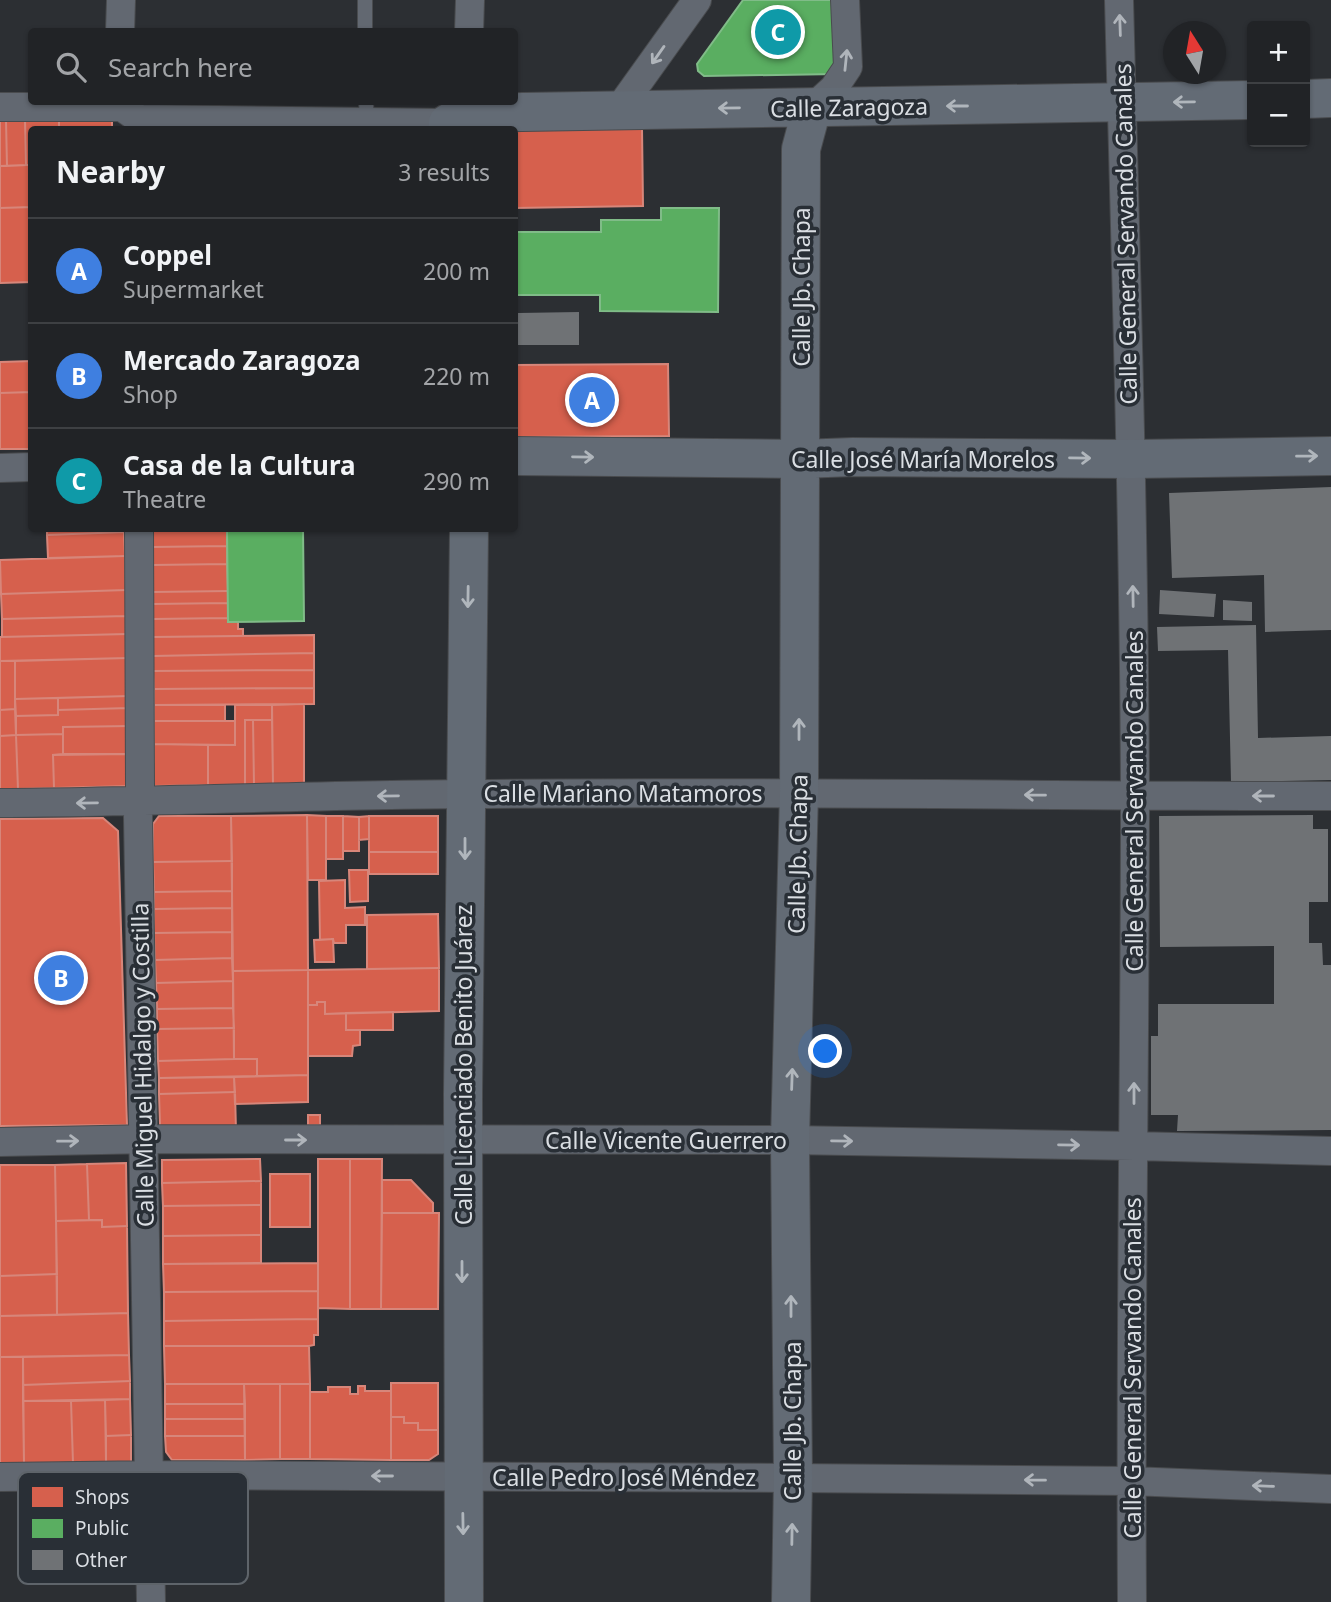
<!DOCTYPE html>
<html lang="en">
<head>
<meta charset="utf-8">
<style>
  body { margin:0; font-family:"Noto Sans",sans-serif; background:#292b2e; color:#f1f3f6 }
  .controls { position:absolute; right:21px; top:21px; display:grid; overflow:hidden; border-radius:7px; box-shadow:0 2px 5px #0004 }
  .controls button { width:63px; height:63px; display:grid; place-items:center; padding:0; border:0; border-bottom:2px solid #3e4043; background:#212326; color:#f1f3f6; font:35px sans-serif }
  .compass { position:absolute; left:1163px; top:21px; width:63px; height:63px; border-radius:50%; background:#212326; box-shadow:0 2px 5px #0004; rotate:349deg }
  .you { position:absolute; left:826px; top:1052px; width:24px; height:24px; margin:-18px; border:5px solid #fff; border-radius:50%; background:#1a73e8; box-shadow:0 0 0 10px #1a73e833 }
  .badge { display:grid; place-items:center; width:46px; height:46px; border-radius:50%; background:#2563eb; color:#fff; font-size:23px; font-weight:700 }
  .pin { position:absolute; translate:-50% -50%; border:4px solid #fff; box-shadow:0 2px 7px #0006 }
  .list { margin:0; padding:0; list-style:none }
  h2 { display:flex; justify-content:space-between; align-items:center; height:91px; margin:0; padding:0 28px; font-size:30px }
  h2 small { font-size:23px; font-weight:400; color:#a2a4a7 }
  .list li { display:grid; grid-template-columns:46px 1fr auto; gap:21px; align-items:center; box-sizing:border-box; height:105px; padding:0 28px; border-top:2px solid #3e4043 }
  .list b { display:block; font-size:26px; white-space:nowrap }
  .list p { margin:0; font-size:23px; white-space:nowrap; color:#a2a4a7 }
  .list em { font-size:23px; font-style:normal; color:#a2a4a7 }
  .icon { flex:none; width:38px; height:38px; fill:none; stroke:currentColor; stroke-width:2; stroke-linecap:round; stroke-linejoin:round }
  .map { position:relative; flex:none; width:1331px; height:1602px; overflow:hidden }
  .search { position:absolute; background:#212326; box-shadow:0 2px 5px #0004; left:28px; top:28px; width:490px; height:77px; display:flex; align-items:center; gap:18px; box-sizing:border-box; padding:0 24px; border-radius:7px; color:#a2a4a7; font-size:26px }
  .panel { position:absolute; background:#212326; box-shadow:0 2px 5px #0004; left:28px; top:126px; width:490px; height:406px; border-radius:7px }
  .map>svg:first-child { display:block }
  .shops { fill:#d6604d; stroke:#d7867a; stroke-width:2 }
  .public { fill:#5aae61; stroke:#80bc88; stroke-width:2 }
  .building { fill:#6f7275 }
  .lines { fill:none; stroke-linecap:round; stroke-linejoin:round }
  .lane-casing { stroke:#494b4e; stroke-width:16 }
  .street-casing { stroke:#494b4e; stroke-width:30 }
  .secondary-casing { stroke:#494b4e; stroke-width:40 }
  .lane { stroke:#626871; stroke-width:14 }
  .street { stroke:#626871; stroke-width:28 }
  .secondary { stroke:#636b75; stroke-width:38 }
  .oneway { stroke:#b0b5bb }
  .oneway2 { stroke:#b0b6bc }
  .labels { text-anchor:middle; dominant-baseline:central; stroke-width:7; stroke-linejoin:round; paint-order:stroke }
  .street-label { font-size:23px; fill:#dadee3; stroke:#292f36 }
  .key { fill:#292f36; stroke:#5e646a; stroke-width:2 }
  .key-label { font-size:19px; fill:#dadee3 }
</style>
</head>
<body>
<div class="map">
<svg width="1331" height="1602" viewBox="0 0 1331 1602">
  <rect width="100%" height="100%" fill="#2c2f33"/>
  <path class="shops" d="M59,119v11h-27v35h-6l-1,-45z
    M59,119h53v11h-53z
    M0,120h6l1,46h-7z
    M6,120h19l1,45 -19,1z
    M642,128l1,78 -129,2v-78z
    M26,165h6v42l-32,1v-42z
    M32,207v75l-32,1v-75z
    M32,361v31l-32,1v-31z
    M668,364l1,72 -155,1v-72z
    M32,392v57h-32v-56z
    M47,528h77v4l-77,3z
    M153,528h74v18l-75,1z
    M124,532l1,24 -77,2 -1,-23z
    M227,546v18l-74,1 -1,-18z
    M125,556l1,34 -125,4 -1,-34z
    M227,564l1,27 -75,1v-27z
    M126,590v26l-124,3 -1,-25z
    M228,591v12l-75,1v-12z
    M228,603v15l-75,1v-15z
    M126,616l1,18 -125,3v-18z
    M228,618v4l10,-1v8h5v7l-90,1v-18z
    M127,634l1,24 -128,3v-24z
    M314,635v18l-161,3v-19z
    M314,653v17l-161,1v-15z
    M128,658l1,38 -114,3v-38z
    M0,661h15v48l-15,1z
    M314,670v18l-160,1 -1,-18z
    M314,688v16l-160,1v-16z
    M129,696v12l-71,2v-12z
    M58,698v17l-42,1 -1,-17z
    M304,704v80h-31l-1,-79z
    M154,705h71v16h-71z
    M235,705h37v15h-27v65h-37v-40h27z
    M129,708l1,18 -67,1v7l-47,1v-19l42,-1v-5z
    M15,709l1,26 -16,1v-26z
    M245,720h8l1,65h-9z
    M253,720h19l1,64 -19,1z
    M154,721h81v24l-81,-1z
    M130,726v28h-67v-27z
    M63,734v20l-10,1 1,33 -36,1 -2,-54z
    M16,735l2,54h-18v-53z
    M154,744l54,1v40l-54,1z
    M130,754l1,32 -77,2 -1,-33z
    M307,815l1,155 -75,1 -2,-155z
    M307,815l19,1v64h-18z
    M159,816h72l1,45 -79,1v-38z
    M326,816h17v43h-17z
    M343,816l16,1v34h-16z
    M369,816h69v36h-69z
    M369,816v23l-10,1v-23z
    M103,818l15,13 9,294 -127,1v-307z
    M369,852h69v22h-69z
    M232,861v30l-78,1 -1,-30z
    M349,870h19v31l-18,1z
    M345,880v28l20,-1v18h-19v18h-12l-1,-4 -13,1 -1,-59z
    M232,891v17l-78,1v-17z
    M232,908v24l-78,1v-24z
    M438,914l1,54 -72,1v-54z
    M232,932v26l-77,2 -1,-27z
    M333,939l1,23h-19l-1,-22z
    M232,958l1,23 -77,2 -1,-23z
    M439,968v43l-114,3v-12h-8v3h-9v-35z
    M308,970v105l-51,1v-17h-23l-1,-88z
    M233,981v27l-76,1 -1,-26z
    M317,1002h8v12l21,-1v17h14v15l-7,1 -1,10h-44v-51h9z
    M233,1008l1,20 -77,1v-20z
    M393,1012v18h-47v-17z
    M234,1028v31l-76,2 -1,-32z
    M234,1059h23v17l-98,2 -1,-17z
    M308,1075v27l-73,2 -1,-27z
    M234,1077l1,15 -76,2v-16z
    M235,1092l1,39h-66l-10,-6 -1,-31z
    M308,1115h12v10h-12z
    M260,1159l1,22 -99,2v-23z
    M318,1159h32v150l-32,-1z
    M350,1159h32l-1,150h-31z
    M126,1163l1,63 -25,1v-7h-13l-2,-56z
    M87,1164l2,56 -33,1 -1,-56z
    M0,1165h55l2,109 -57,2z
    M270,1174h40v53h-40z
    M382,1180h29l22,23v10h-51z
    M261,1181v24l-98,1 -1,-23z
    M261,1205v30l-98,1v-30z
    M382,1213h57l-1,96h-57z
    M102,1220v7l25,-1 1,87 -71,2 -1,-94z
    M261,1235v28l-98,1v-28z
    M318,1263v28l-154,1 -1,-28z
    M57,1274v41l-57,1v-40z
    M318,1291v28l-154,2v-29z
    M128,1313l1,42 -129,2v-41z
    M318,1319v16h-4v10l-5,1h-145v-25z
    M164,1346h145l1,38h-145z
    M129,1355l1,26 -107,4v-28z
    M0,1357h23l1,106h-24z
    M130,1381v18l-107,2v-16z
    M391,1383h47v47h-20v-7h-14v-6h-13z
    M165,1384h79l1,20h-80z
    M244,1384h36v75l-35,1z
    M280,1384h30v75h-30z
    M358,1386h7v5h26v69l-81,-1v-67h18v-5h22v7h8z
    M130,1399l1,36 -25,1 -1,-36z
    M105,1400l1,62 -33,1 -2,-62z
    M23,1401h48l2,62h-49z
    M165,1404h80v15h-80z
    M391,1417h13v6h14v7h20v24l-9,6h-38z
    M165,1419h80v17h-80z
    M131,1435v27h-25v-26z
    M165,1436h80v24h-73l-6,-8z"/>
  <path class="public" d="M743,0h92l2,74 -133,2 -6,-5 -1,-7z
    M661,208h58l-1,104 -118,-1v-16h-86v-63h87v-12h60z
    M227,528h76l1,93 -76,1z"/>
  <path class="building" d="M579,312v33h-61v-32z
    M1331,487v143l-66,2 -1,-57 -92,3 -3,-85z
    M1160,590l56,4 -2,23 -55,-3z
    M1223,600l29,2v19l-29,-1z
    M1256,625l2,113 73,-2v44l-100,2 -3,-132 -70,1 -1,-24z
    M1313,815v14h15v73h-19v41h13l1,22h8v165l-154,1 1,-16h-27v-79h7v-32h116v-58l-114,1 -1,-131z"/>
  <g class="lines">
    <defs>
      <path id="lane" d="M365,0v32
        M366,102l1,21"/>
      <path id="street" d="M1119,0c7,266 15,531 16,797 0,268 -5,537 -3,805
        M120,32l1,-32
        M469,32l1,-32
        M0,107h122l17,12 309,4
        M812,108l22,-20 14,-21 -3,-67
        M619,109l78,-109
        M0,468l32,-1
        M139,528l1,258 -2,31 13,785
        M0,803c156,-1 312,-8 468,-9 288,-3 575,2 863,2
        M0,1142l152,-3 638,1 344,6 197,5
        M0,1477l158,-2 635,3 338,3 200,8"/>
      <path id="secondary" d="M1305,99l26,-1
        M448,130v-7l19,-10c262,-6 524,-7 785,-13
        M514,456l287,3 52,-2 279,2 199,-3
        M464,1602l-1,-508 6,-566
        M791,1602l2,-124 -3,-338 9,-347 2,-644 11,-41"/>
    </defs>
    <use href="#lane" class="lane-casing"/>
    <use href="#street" class="street-casing"/>
    <use href="#secondary" class="secondary-casing"/>
    <use href="#lane" class="lane"/>
    <use href="#street" class="street"/>
    <use href="#secondary" class="secondary"/>
  </g>
  <defs><path id="oneway-shaft" d="M-6 0H5M1.5-3L5.5 0L1.5 3" fill="none" stroke-width="1.6" stroke-linecap="round" stroke-linejoin="round" transform="scale(1.75)"/></defs>
  <g class="oneway">
    <use href="#oneway-shaft" transform="translate(1120 25) rotate(-92)"/>
    <use href="#oneway-shaft" transform="translate(658 55) rotate(125)"/>
    <use href="#oneway-shaft" transform="translate(846 60) rotate(-84)"/>
    <use href="#oneway-shaft" transform="translate(1133 596) rotate(-91)"/>
    <use href="#oneway-shaft" transform="translate(1035 795) rotate(-179)"/>
    <use href="#oneway-shaft" transform="translate(388 796) rotate(179)"/>
    <use href="#oneway-shaft" transform="translate(1263 796) rotate(180)"/>
    <use href="#oneway-shaft" transform="translate(87 803) rotate(179)"/>
    <use href="#oneway-shaft" transform="translate(1134 1093) rotate(-90)"/>
    <use href="#oneway-shaft" transform="translate(296 1140)"/>
    <use href="#oneway-shaft" transform="translate(68 1141) rotate(-1)"/>
    <use href="#oneway-shaft" transform="translate(842 1141) rotate(1)"/>
    <use href="#oneway-shaft" transform="translate(1069 1145) rotate(1)"/>
    <use href="#oneway-shaft" transform="translate(382 1476) rotate(-180)"/>
    <use href="#oneway-shaft" transform="translate(1035 1480) rotate(-179)"/>
    <use href="#oneway-shaft" transform="translate(1263 1486) rotate(-178)"/>
  </g>
  <g class="oneway2">
    <use href="#oneway-shaft" transform="translate(1184 102) rotate(179)"/>
    <use href="#oneway-shaft" transform="translate(957 106) rotate(180)"/>
    <use href="#oneway-shaft" transform="translate(729 108) rotate(179)"/>
    <use href="#oneway-shaft" transform="translate(1307 456) rotate(-1)"/>
    <use href="#oneway-shaft" transform="translate(583 457) rotate(1)"/>
    <use href="#oneway-shaft" transform="translate(1080 458) rotate(1)"/>
    <use href="#oneway-shaft" transform="translate(468 597) rotate(91)"/>
    <use href="#oneway-shaft" transform="translate(799 729) rotate(-90)"/>
    <use href="#oneway-shaft" transform="translate(465 849) rotate(90)"/>
    <use href="#oneway-shaft" transform="translate(792 1079) rotate(-88)"/>
    <use href="#oneway-shaft" transform="translate(462 1272) rotate(90)"/>
    <use href="#oneway-shaft" transform="translate(791 1306) rotate(-90)"/>
    <use href="#oneway-shaft" transform="translate(463 1524) rotate(89)"/>
    <use href="#oneway-shaft" transform="translate(792 1534) rotate(-89)"/>
  </g>
  <g class="labels">
    <g class="street-label">
      <text transform="translate(849 107) rotate(-1)">Calle Zaragoza</text>
      <text transform="translate(1125 234) rotate(-91)">Calle General Servando Canales</text>
      <text transform="translate(801 287) rotate(-90)">Calle Jb. Chapa</text>
      <text x="923" y="459">Calle José María Morelos</text>
      <text x="623" y="793">Calle Mariano Matamoros</text>
      <text transform="translate(1134 801) rotate(-90)">Calle General Servando Canales</text>
      <text transform="translate(797 854) rotate(-89)">Calle Jb. Chapa</text>
      <text transform="translate(142 1065) rotate(-91)">Calle Miguel Hidalgo y Costilla</text>
      <text transform="translate(463 1065) rotate(-90)">Calle Licenciado Benito Juárez</text>
      <text x="666" y="1140">Calle Vicente Guerrero</text>
      <text transform="translate(1132 1368) rotate(-90)">Calle General Servando Canales</text>
      <text transform="translate(792 1421) rotate(-90)">Calle Jb. Chapa</text>
      <text x="624" y="1477">Calle Pedro José Méndez</text>
    </g>
  </g>
  <rect x="18" y="1472" width="230" height="112" rx="10" class="key"/>
  <rect x="32" y="1487" width="31" height="20" fill="#d6604d"/>
  <rect x="32" y="1519" width="31" height="19" fill="#5aae61"/>
  <rect x="32" y="1550" width="31" height="20" fill="#6f7275"/>
  <g class="key-label">
    <text x="75" y="1504">Shops</text>
    <text x="75" y="1535">Public</text>
    <text x="75" y="1567">Other</text>
  </g>
</svg>
<div class="controls">
<button>+</button>
<button>−</button>
</div>
<svg class="compass" viewBox="-18 -18 36 36"><path d="M0-13l5 13h-10z" fill="#e53935"/><path d="M0 13l5-13h-10z" fill="#a2a4a7"/></svg>
<div class="you"></div>
<div class="pin badge" style="left:592px;top:400px;background:#3f7fe0">A</div>
<div class="pin badge" style="left:61px;top:978px;background:#3f7fe0">B</div>
<div class="pin badge" style="left:778px;top:32px;background:#0f9aa8">C</div>
<div class="search"><svg class="icon" aria-label="search" viewBox="0 0 24 24"><circle cx="10" cy="10" r="6"/><path d="M15 15l6 6"/></svg>Search here</div>
<section class="panel">
<h2>Nearby<small>3 results</small></h2>
<ul class="list">
<li><span class="badge" style="background:#3f7fe0">A</span><div><b>Coppel</b><p>Supermarket</p></div><em>200 m</em></li>
<li><span class="badge" style="background:#3f7fe0">B</span><div><b>Mercado Zaragoza</b><p>Shop</p></div><em>220 m</em></li>
<li><span class="badge" style="background:#0f9aa8">C</span><div><b>Casa de la Cultura</b><p>Theatre</p></div><em>290 m</em></li>
</ul>
</section>
</div>
</body>
</html>
